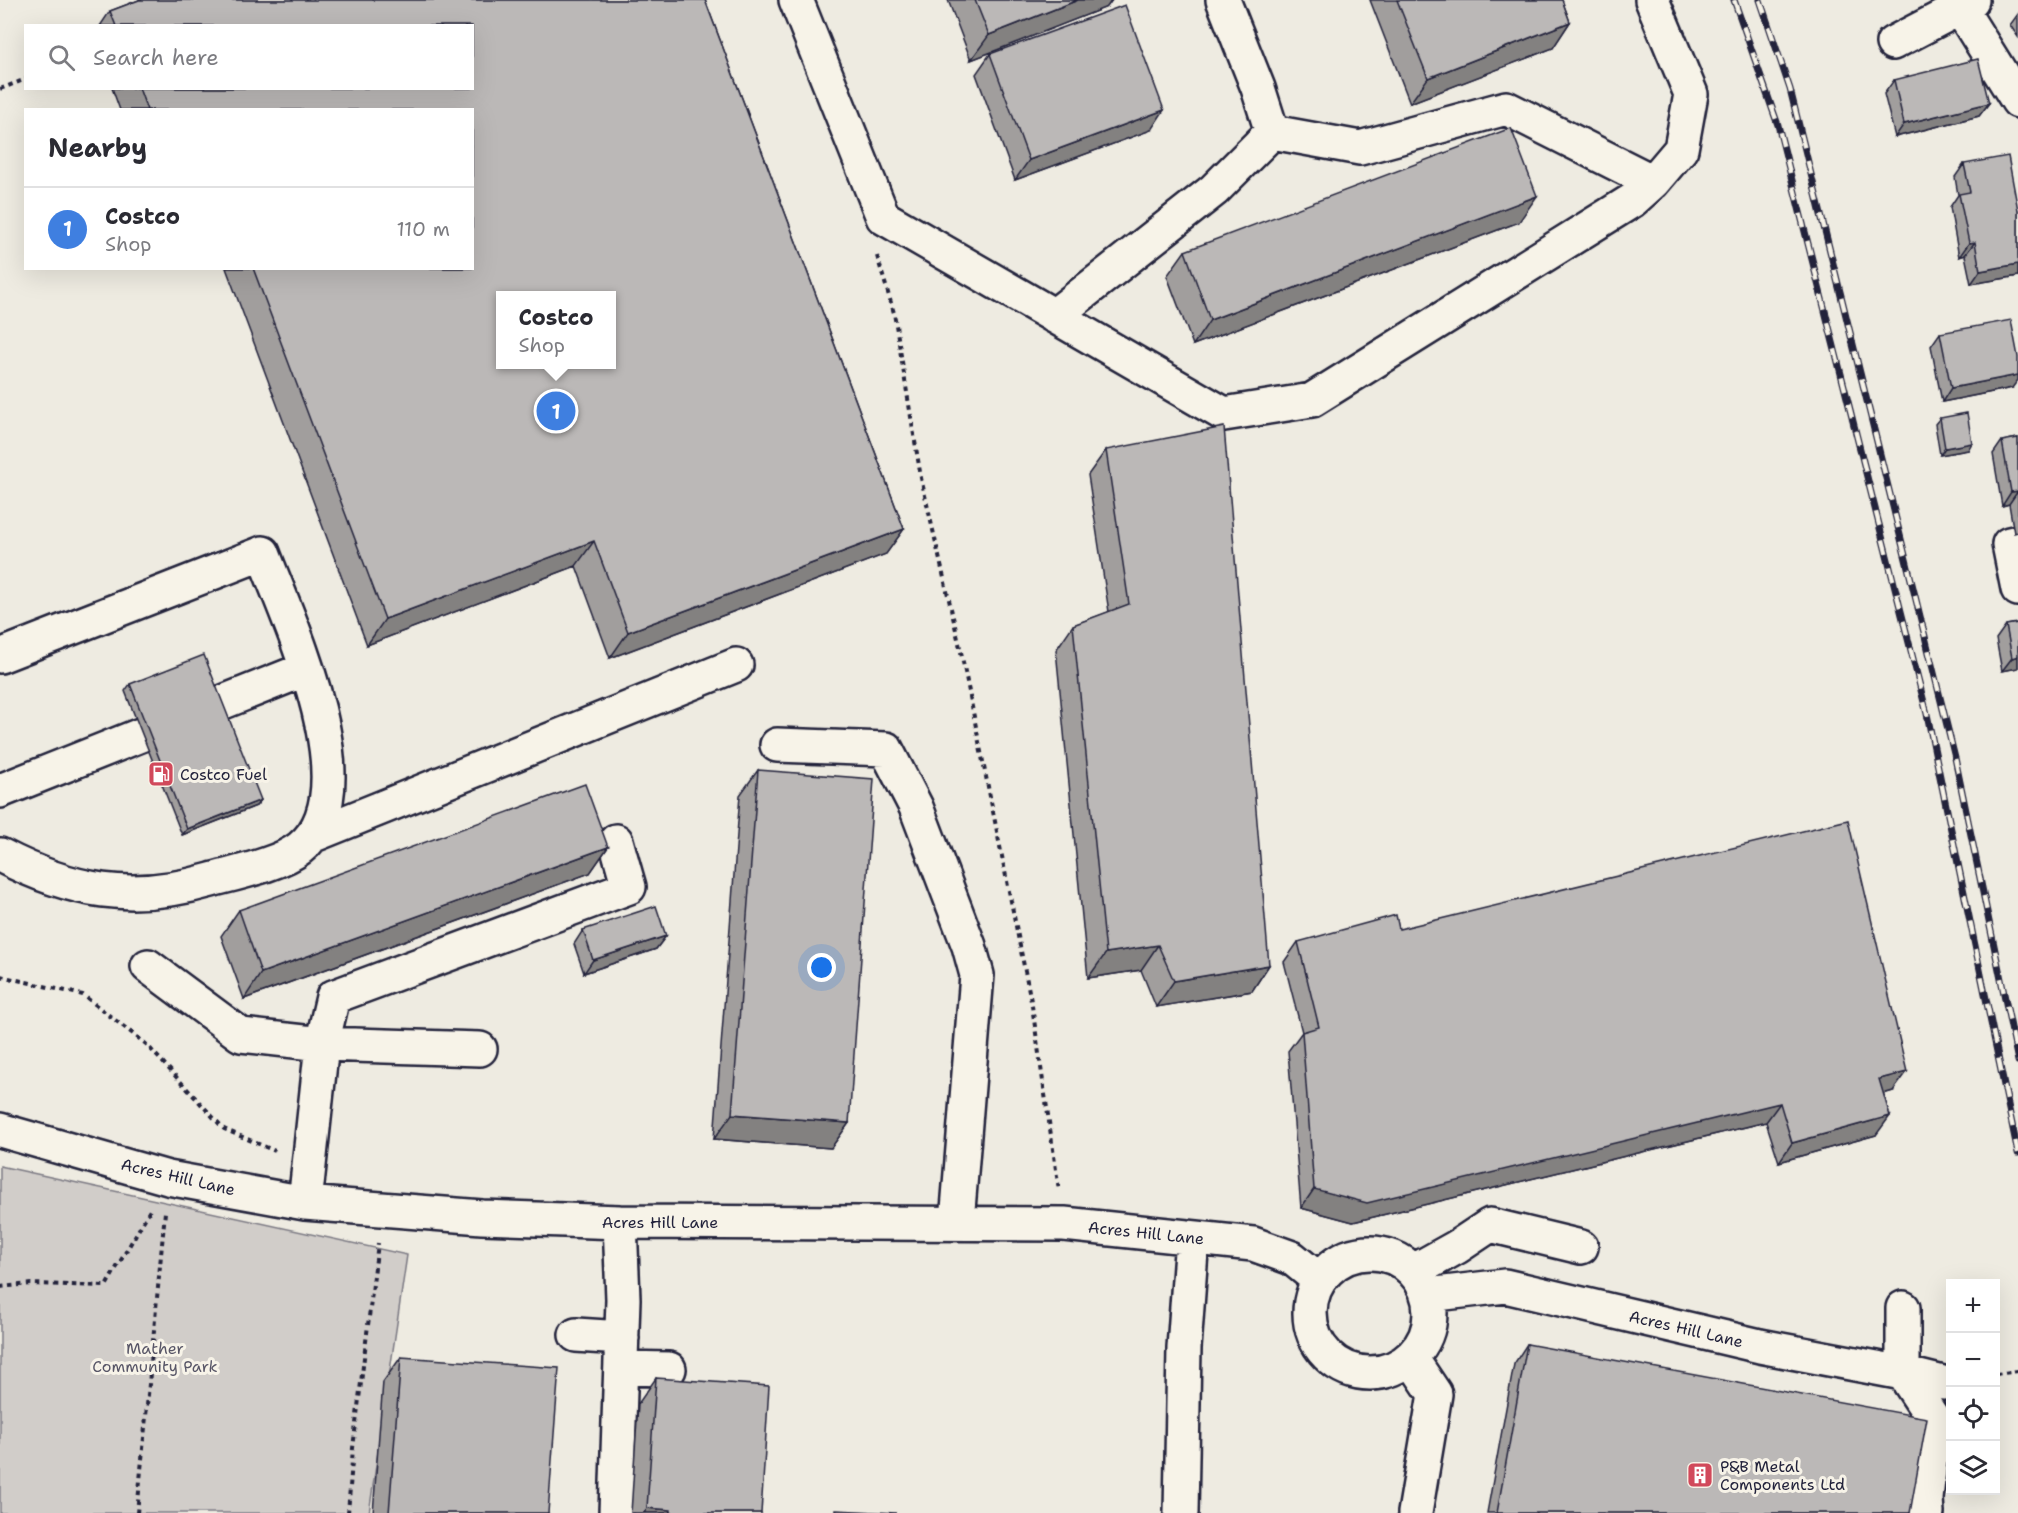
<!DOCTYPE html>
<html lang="en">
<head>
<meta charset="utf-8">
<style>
  body { margin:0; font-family:"Shantell Sans",sans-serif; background:#f7f7f7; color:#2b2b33 }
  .controls { position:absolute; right:18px; bottom:18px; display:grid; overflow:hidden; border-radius:0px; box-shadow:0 6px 24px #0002 }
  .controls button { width:54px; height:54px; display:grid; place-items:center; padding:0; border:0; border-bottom:2px solid #e1e1e2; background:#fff; color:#2b2b33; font:30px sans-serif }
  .you { position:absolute; left:822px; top:968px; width:21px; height:21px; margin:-15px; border:4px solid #fff; border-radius:50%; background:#1a73e8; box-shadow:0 0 0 9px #1a73e833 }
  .badge { display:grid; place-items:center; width:39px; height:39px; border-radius:50%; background:#1a73e8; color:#fff; font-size:20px; font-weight:700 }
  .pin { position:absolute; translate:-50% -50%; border:3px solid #fff; box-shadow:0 2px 6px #0006 }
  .popup { position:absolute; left:496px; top:291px; width:120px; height:78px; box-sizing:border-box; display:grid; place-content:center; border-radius:0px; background:#fff; filter:drop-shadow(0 2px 4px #0005); font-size:20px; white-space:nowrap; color:#7c7c81 }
  .popup b { font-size:22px; color:#2b2b33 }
  .popup::after { content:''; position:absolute; left:50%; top:100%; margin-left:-12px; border:12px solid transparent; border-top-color:#fff }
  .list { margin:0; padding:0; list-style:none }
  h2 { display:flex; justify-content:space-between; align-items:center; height:78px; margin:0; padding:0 24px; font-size:26px }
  h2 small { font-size:20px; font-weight:400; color:#7c7c81 }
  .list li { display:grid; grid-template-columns:39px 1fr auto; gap:18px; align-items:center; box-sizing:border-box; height:84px; padding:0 24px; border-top:2px solid #e1e1e2 }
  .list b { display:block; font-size:22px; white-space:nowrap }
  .list p { margin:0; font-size:20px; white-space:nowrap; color:#7c7c81 }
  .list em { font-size:20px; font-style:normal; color:#7c7c81 }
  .icon { flex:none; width:33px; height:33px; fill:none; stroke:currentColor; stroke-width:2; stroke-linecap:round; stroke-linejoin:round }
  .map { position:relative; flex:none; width:2018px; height:1513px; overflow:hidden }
  .search { position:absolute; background:#fff; box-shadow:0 6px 24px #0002; left:24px; top:24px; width:450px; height:66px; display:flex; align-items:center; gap:15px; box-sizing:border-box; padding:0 21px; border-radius:0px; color:#7c7c81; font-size:22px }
  .panel { position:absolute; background:#fff; box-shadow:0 6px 24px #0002; left:24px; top:108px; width:450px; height:162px; border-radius:0px }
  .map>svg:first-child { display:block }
  .green { fill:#d1cdc9; stroke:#7a7882; stroke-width:1.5 }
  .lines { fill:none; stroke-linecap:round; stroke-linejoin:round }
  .minor-casing { stroke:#22223b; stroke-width:38 }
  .path { stroke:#22223b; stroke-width:4; stroke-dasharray:4.5 4.5; stroke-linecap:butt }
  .minor { stroke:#f7f3e8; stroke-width:33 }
  .rail-casing { stroke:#22223b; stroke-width:7 }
  .rail { stroke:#f7f3e8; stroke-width:4.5; stroke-dasharray:14; stroke-linecap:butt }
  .wall { fill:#a19e9d; stroke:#22223b; stroke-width:1.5; fill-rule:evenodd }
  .shaded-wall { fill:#838180; stroke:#22223b; stroke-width:1.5 }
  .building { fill:#bbb8b7; stroke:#22223b; stroke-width:1.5; fill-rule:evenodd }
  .labels { text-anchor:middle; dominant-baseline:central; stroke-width:6; stroke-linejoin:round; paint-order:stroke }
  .poi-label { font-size:16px; fill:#22223b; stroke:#f7f3e8; text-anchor:start }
  .street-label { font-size:16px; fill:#22223b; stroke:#f7f3e8 }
  .park-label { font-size:16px; fill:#575566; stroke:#f7f3e8 }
</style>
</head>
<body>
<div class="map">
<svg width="2018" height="1513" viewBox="0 0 2018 1513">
  <rect width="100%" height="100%" fill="#eeebe1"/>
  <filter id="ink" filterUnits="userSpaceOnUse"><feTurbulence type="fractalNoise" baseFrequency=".0167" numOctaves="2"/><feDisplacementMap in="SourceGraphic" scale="12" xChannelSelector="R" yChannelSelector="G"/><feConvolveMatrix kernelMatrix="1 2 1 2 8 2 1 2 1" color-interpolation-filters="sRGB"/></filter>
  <g filter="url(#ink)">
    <path class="green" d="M0,1166l407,89 -38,258h-369z"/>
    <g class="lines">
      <defs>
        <path id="minor" d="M796,0l87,217 341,197 88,-14 321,-200 20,-18 28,-33 10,-55 -39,-94
          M1972,0l-12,8 58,93
          M1893,43l67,-35
          M1272,132l88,16 146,-40 147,74
          M1054,316l160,-126 58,-58 -14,-44 -35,-88
          M2018,589l-9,-45 9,-2
          M0,656l263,-103c25,67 108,240 37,295 -20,16 -64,25 -89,32 -79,23 -140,12 -211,-25
          M777,745l109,4 30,58 53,139 8,29 -20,247
          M0,791l306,-122
          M314,835l422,-170
          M148,966l93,69 81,9 11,-47 296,-110 -13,-46
          M0,1130l168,48 137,25 177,14 138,5 444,2 189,20 39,14 27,22
          M305,1203l17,-159 158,5
          M1310 1313a60 60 0 1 1 120 0a60 60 0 1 1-120 0Z
          M1414,1271l43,-24 33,-22 91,22
          M1428,1295l77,-9 255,60 143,27 40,10
          M1903,1308v65l31,47 -8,79 1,14
          M576,1335l46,3
          M1411,1358l24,36 -20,119
          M622,1368l47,1
          M616,1513l7,-214 -3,-77
          M1181,1513l3,-165 8,-110"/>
      </defs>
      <use href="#minor" class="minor-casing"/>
      <path class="path" d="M61,88h3
        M0,89l26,-10
        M877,256l17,57 27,165 40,174 71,354 27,184
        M0,976l83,19 63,49 78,85 51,22
        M0,1287l31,-3 75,2 44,-76
        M1996,1374l22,-3
        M137,1513l28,-301
        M348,1513l5,-65 25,-205"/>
      <use href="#minor" class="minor"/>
      <defs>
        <path id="rail" d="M1734,0l44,125 149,589 91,439
          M1760,0l30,89 165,669 63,303"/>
      </defs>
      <use href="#rail" class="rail-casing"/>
      <use href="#rail" class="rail"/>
    </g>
    <path class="wall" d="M139,0h566l199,529 -18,25 -276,104 -34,-92 -209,79 -141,-377h246v-158h-352l-8,-22h360v-62h-372l10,-15zM501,296h111v68h-111z
      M948,0h164l-5,7 -136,53z
      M1370,0h192l8,22 -17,26 -143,55z
      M2018,14v23l-8,-12z
      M990,54l161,76 -136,50 -39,-106z
      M1894,80l95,23 -10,13 -84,21 -11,-43z
      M1964,164l54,46v66l-47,8 -6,-29 -6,2 -9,-50 8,-12 -3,-18z
      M1519,222l-326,123 -26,-69 18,-25z
      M1940,333l72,55 -70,14 -11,-56z
      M1940,418l28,32 -28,5 -5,-31z
      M2018,438v94l-4,1 -5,-29 -7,2 -9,-52 9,-13z
      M1106,450l163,515 -17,26 -96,16 -15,-37 -53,8 -32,-328 17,-25 36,-13 -21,-137z
      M2018,623v45l-16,3 -6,-32 10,-14z
      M130,684l131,116 -5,6 -74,29 -57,-144z
      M758,770l91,353 -18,25 -117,-9 26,-344z
      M608,847l-18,26 -346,126 -23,-63 18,-26z
      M1399,929l494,162 -10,3 -7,41 -97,27 -13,-40 -413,100 -52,-14 -13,-157 14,-19 -18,-70 14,-20z
      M583,930l83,6 -10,13 -72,24 -10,-29z
      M1527,1344l383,169h-423l27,-149z
      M401,1357l147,156h-175l10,-131z
      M656,1378l105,135h-130l7,-109z"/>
    <path class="shaded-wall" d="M1078,0h34l-5,7 -136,53 18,-25z
      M1570,22l-17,26 -143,55 18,-25z
      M1989,103l-10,13 -84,21 9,-13z
      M1164,110l-13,20 -136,50 14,-20z
      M1537,196l-18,26 -326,123 17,-25z
      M1975,242l-10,13 -6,2 10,-14z
      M2018,264v12l-47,8 9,-13z
      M2018,375v5l-6,8 -70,14 9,-14z
      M1972,443l-4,7 -28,5 5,-7z
      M2018,491l-9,13 -7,2 9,-14z
      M904,529l-18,25 -276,104 18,-26z
      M594,541l-18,25 -209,79 18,-26z
      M2018,656v12l-16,3 10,-13z
      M261,800l-5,6 -74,29 5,-6z
      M608,847l-18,26 -346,126 17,-26z
      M666,936l-10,13 -72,24 9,-13z
      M1158,945l-17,25 -53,8 18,-25z
      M1269,965l-17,26 -96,16 18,-26z
      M1907,1072l-14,19 -27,8 13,-20z
      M1780,1103l-14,19 -413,100 -52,-14 13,-19z
      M732,1114l117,9 -18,25 -117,-9z
      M1890,1116l-14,19 -97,27 13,-19z
      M647,1508l24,2 -2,3h-25z"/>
    <path class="building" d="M139,0h566l199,529 -276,103 -34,-91 -209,78 -132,-351h219v-158h-325l-8,-22h333v-62h-356l-6,-15zM501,296h111v68h-111z
      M975,0h103l-89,35z
      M1397,0h165l8,22 -142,56z
      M1125,5l39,105 -135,50 -39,-106z
      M1978,59l11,44 -85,21 -10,-44z
      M1511,128l26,68 -327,124 -25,-69z
      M2008,156l10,54v54l-38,7 -5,-29 -6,1 -10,-49 11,-2 -6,-28z
      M2011,320l7,37v18l-67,13 -11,-55z
      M1967,413l5,30 -27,5 -5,-30z
      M1224,427l45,538 -95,16 -16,-36 -52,8 -33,-328 56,-21 -23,-154z
      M2018,438v53l-7,1 -9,-51z
      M2018,623v33l-6,2 -6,-33z
      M204,655l57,145 -74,29 -57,-145z
      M758,770l116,9 -25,344 -117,-9z
      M585,784l23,63 -347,126 -22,-63z
      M1848,820l59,252 -28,7 11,37 -98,27 -12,-40 -413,100 -53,-14 -12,-157 17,-5 -21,-85 98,-27 3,14z
      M656,906l10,30 -73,24 -10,-30z
      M1527,1344l400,74 -17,95h-413z
      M401,1357l158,11 -11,145h-159z
      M656,1378l113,8 -8,127h-90v-3l-24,-2z
      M836,1510l60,3h-60z"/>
  </g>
  <defs>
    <symbol id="fuel-square" viewBox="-11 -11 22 22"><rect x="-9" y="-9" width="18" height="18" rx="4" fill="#d1495b" stroke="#f7f3e8"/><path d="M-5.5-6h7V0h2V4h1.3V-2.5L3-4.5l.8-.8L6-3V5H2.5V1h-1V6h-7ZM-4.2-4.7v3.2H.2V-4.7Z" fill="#fff"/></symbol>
    <symbol id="building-square" viewBox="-11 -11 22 22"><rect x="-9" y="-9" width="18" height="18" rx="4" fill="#d1495b" stroke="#f7f3e8"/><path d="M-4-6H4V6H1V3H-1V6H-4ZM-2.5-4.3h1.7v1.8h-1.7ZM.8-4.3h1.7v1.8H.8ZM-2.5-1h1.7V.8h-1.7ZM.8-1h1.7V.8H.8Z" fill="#fff"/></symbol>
  </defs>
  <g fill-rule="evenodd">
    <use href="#fuel-square" x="146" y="759" width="30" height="30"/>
    <use href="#building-square" x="1685" y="1460" width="30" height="30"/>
  </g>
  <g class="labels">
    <g class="poi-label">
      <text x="180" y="774">Costco Fuel</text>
      <text x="1720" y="1466">P&amp;B Metal<tspan x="1720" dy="18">Components Ltd</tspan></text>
    </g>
    <g class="street-label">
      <text transform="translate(178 1177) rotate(13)">Acres Hill Lane</text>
      <text x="660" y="1222">Acres Hill Lane</text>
      <text transform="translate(1146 1233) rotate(6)">Acres Hill Lane</text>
      <text transform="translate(1686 1329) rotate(13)">Acres Hill Lane</text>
    </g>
    <g class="park-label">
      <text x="155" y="1348">Mather<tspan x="155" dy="18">Community Park</tspan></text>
    </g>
  </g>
</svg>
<div class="controls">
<button>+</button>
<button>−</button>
<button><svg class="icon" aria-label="locate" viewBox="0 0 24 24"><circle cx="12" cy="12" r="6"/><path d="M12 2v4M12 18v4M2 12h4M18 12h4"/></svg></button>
<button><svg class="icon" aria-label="layers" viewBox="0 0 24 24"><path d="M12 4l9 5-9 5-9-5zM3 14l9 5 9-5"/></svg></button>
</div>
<div class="you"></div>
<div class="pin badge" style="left:556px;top:411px;background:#3f7fe0">1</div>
<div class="popup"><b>Costco</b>Shop</div>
<div class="search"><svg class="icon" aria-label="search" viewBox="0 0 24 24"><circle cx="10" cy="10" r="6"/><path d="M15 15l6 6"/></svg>Search here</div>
<section class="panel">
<h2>Nearby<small></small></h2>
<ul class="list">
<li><span class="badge" style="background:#3f7fe0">1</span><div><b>Costco</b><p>Shop</p></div><em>110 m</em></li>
</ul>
</section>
</div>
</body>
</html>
